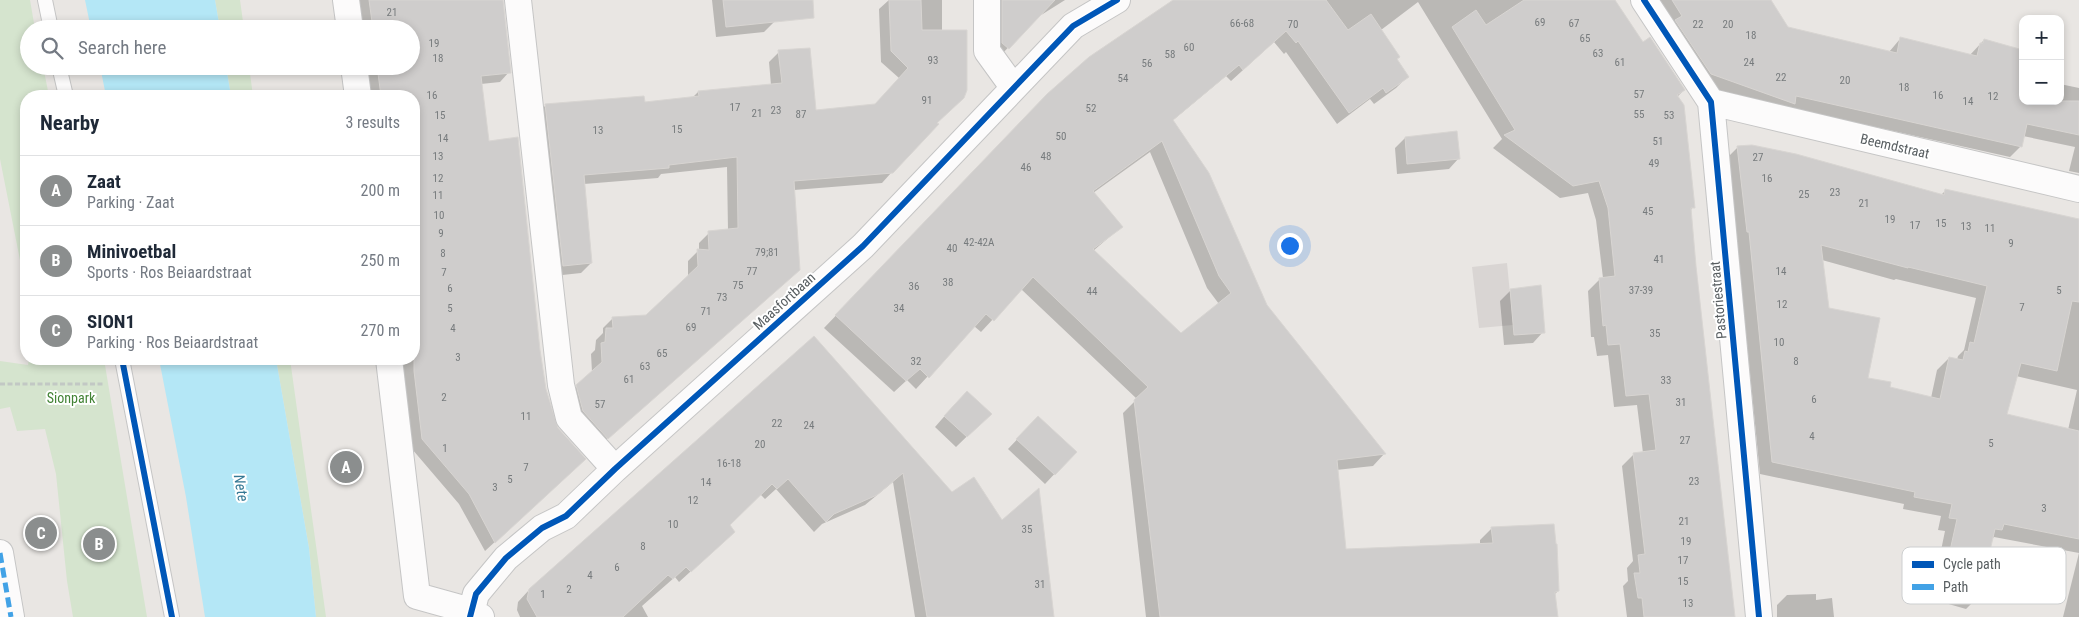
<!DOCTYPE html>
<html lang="en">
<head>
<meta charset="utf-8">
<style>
  body { margin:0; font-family:"Roboto Condensed",sans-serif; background:#f6f6f7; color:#1f2937 }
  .controls { position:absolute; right:15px; top:15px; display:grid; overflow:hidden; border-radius:10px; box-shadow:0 2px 8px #0003 }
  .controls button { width:45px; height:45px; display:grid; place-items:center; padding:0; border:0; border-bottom:1px solid #e0e1e3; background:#fff; color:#1f2937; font:25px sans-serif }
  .you { position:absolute; left:1289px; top:245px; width:18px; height:18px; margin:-12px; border:4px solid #fff; border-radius:50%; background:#1a73e8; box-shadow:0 0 0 8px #1a73e833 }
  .badge { display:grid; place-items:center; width:32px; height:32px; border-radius:50%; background:#8b8e8e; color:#fff; font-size:16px; font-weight:700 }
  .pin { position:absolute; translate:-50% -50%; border:2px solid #fff; box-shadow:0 1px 5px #0006 }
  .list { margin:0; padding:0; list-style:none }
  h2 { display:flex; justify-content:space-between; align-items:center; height:65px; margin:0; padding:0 20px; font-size:21px }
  h2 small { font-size:16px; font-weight:400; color:#747a83 }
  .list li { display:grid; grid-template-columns:32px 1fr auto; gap:15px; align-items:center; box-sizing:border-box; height:70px; padding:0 20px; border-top:1px solid #e0e1e3 }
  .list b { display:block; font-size:19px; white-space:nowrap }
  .list p { margin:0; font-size:16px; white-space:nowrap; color:#747a83 }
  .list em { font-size:16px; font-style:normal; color:#747a83 }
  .icon { flex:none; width:28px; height:28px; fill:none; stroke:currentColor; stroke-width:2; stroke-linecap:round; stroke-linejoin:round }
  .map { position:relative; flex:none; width:2079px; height:617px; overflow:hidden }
  .search { position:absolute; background:#fff; box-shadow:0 2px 8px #0003; left:20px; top:20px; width:400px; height:55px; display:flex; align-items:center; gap:12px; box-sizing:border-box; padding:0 18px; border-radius:28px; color:#747a83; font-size:19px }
  .panel { position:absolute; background:#fff; box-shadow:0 2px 8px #0003; left:20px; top:90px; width:400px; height:275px; border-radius:20px }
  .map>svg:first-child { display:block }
  .industrial { fill:#d9d5d3 }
  .green { fill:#d5e4ce }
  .water { fill:#b4e7f6 }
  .shadow { fill:#0003; fill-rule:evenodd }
  .building { fill:#cfcdcc; stroke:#d8d5d2; fill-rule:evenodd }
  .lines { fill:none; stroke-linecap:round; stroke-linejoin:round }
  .service-casing { stroke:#c5c5c5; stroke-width:16 }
  .minor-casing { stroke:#c5c5c5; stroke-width:28 }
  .path { stroke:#c2c8c4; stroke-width:3; stroke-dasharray:5 2.5; stroke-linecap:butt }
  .service { stroke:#fcfbfb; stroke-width:14 }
  .minor { stroke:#fcfbfb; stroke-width:26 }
  .quiet { stroke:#42a2e6; stroke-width:5; stroke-dasharray:10 5; stroke-linecap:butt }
  .cycleway-casing { stroke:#fff; stroke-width:9 }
  .cycleway { stroke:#0057b8; stroke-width:6 }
  .labels { text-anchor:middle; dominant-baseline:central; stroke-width:4; stroke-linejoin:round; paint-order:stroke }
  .number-label { font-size:11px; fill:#777b7d }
  .street-label { font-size:14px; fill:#585e61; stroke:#fff }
  .park-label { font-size:14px; fill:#428335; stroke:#fff }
  .water-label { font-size:15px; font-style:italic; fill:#357894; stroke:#fff }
  .key { fill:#fff; stroke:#cdcfd0; stroke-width:1 }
  .key-label { font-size:14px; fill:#585e61 }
</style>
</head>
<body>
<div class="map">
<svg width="2079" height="617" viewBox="0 0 2079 617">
  <rect width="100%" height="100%" fill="#e9e6e3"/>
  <path class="industrial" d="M1507,263l6,62 -34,3 -7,-61z"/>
  <path class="green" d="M0,0h30l5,29h-6v37h14l6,30h-23v212l-6,-48 -20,-101z
    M215,0h25l4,29h-24z
    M226,66h23l4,30h-22z
    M29,359h75l43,258h-74l-6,-36 -11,-107 -11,-45 -28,2 -7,-24 -10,2v-48l28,4z
    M276,359h14l36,258h-10l-7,-69z"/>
  <path class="water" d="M85,0h130l5,29h-129z
    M100,66h126l5,30h-125z
    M159,359h117l33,189 7,69h-111l-19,-120z"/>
  <path class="shadow" d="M359,0h143l7,72 -9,10 -19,2 7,58 51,208 6,39 11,39 18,41 -89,82 -26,-47 -47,-55 -10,-90h12v-263h-44l-4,-30h45v-37h-49z
    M712,0h61l1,22 -10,10 -48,5z
    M889,0h53v31l-6,92 -54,60 -88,7 -4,87 -187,165 -36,-46 25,-24 -1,-18 4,-4 1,-10 7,-7v-5l10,-10 33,-2 42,-39v-16l11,-11v-7l10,-10 19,-2 -1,-64 -66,7 -3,4 -74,6 7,79 -10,10 -28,3 -18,-160 10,-10 99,-2 48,-6 6,-6 73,-7 -2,-23 10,-10 36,59 59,-5 25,-28 -18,-16 -2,-53z
    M987,0h78l-27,17 -41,42z
    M1174,0h440l28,44 42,46 -7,7 16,110 -3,4 43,406h-106l-4,-31 5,-5 -1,-13 6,-7 -11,-95 12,-12 9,-1 -6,-48 -23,2 -6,-52 -11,1 -3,-19h-3l-3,-46 12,-12 3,-1 -7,-58 -8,-27 -28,5 -67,-50 9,-9 -84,-137 -37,28 15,30 11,17 -11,11 -22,16 -4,-5 -33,25 -51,-72 -2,2 -10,-12 -43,39 -5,-5 -54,45 94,184 118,149 -11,12 -37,4 9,80 135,-5v-5l12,-12 66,63 -4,4 2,22h-410l-23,-204 14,-14 -116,-110 -40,43 -7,-6 -58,63 -9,-9 -13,12 -70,-64 211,-220zM1150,152l57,136 12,16 -38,31 -88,-84 28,-24 -28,-34z
    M1654,0h114l25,38 96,14 11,-13 69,17 15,-16 39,61h37v-17l19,4v85l-10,-2 6,-24 -52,-11 -2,10 -11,11 -220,-49 -7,6 -83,-29z
    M1405,138l54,20 -10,11 -52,5 -2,-26z
    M1738,147l203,48 5,-5 133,31v396h-16l16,-64 -85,-16 -2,2 -14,58 -12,12 -35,-10 14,-68 -7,-1 3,-14 -38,-7 1,-5 -144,-30 -23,-231 -2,1 -9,-85zM1822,260l72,20 2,-1 80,19 -12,52 -6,6 -1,4 -8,-2 -12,12 -6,28 -42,-10 -22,-9 -39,-69zM2016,376l61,14 -9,40 -62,-15z
    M1510,291l33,41 -10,11 -29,2 -4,-44z
    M814,337l240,280h-139l-22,-135 -28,23 -43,19 -8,8 -38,-43 -11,10 -5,-5 -32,31 -5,17 -44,40 -4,-5 -33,29 6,11h-128l-3,-7 1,-8 11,-12z
    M956,403l34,11 -34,33 -21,-20z
    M1029,427l46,25 -30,32 -37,-35z
    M1816,594v6l16,-2 2,19h-57v-12l10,-10z"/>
  <path class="building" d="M369,0h134l8,73 -30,3 8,65 29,-4 22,213 6,39 12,39 28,31 -91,84 -26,-49 -47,-55 -8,-68v-275h-33l-4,-30h34v-37h-38z
    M723,0h90l1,18 -88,9z
    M889,0h32l1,30h45v60l-3,8 -27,25 2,1 -46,49 -99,8 6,89 -192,169 -25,-28 -7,-26 26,-23 -1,-19 4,-1 1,-14h7l-1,-11 34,-2 52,-49 -1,-17 12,1 -1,-19 30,-3 -1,-71 -68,8v3l-85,7 8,88 -29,3 -18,-162 99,-8 1,6 54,-6 -1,-5 84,-8 -4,-33 32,-2 6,62 59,-6 33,-36 -17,-17z
    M1002,0h53l-46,49 -7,-6z
    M1173,0h153l22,30 23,-16 29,43 -3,2 12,18 -23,16 -3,-5 -34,25 -51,-72 -2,2 -10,-12 -43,39 -4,-5 -66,55 36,53 58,132 119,149 -49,6 9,89 147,-6 -2,-16 63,-3 2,20h1l2,47 -4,1 3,25h-398l-26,-217 14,-13 -115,-110 -39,44 -8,-7 -57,64 -9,-9 -14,12 -71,-66 212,-221 42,-37zM1162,141l57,135 12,17 -50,40 -88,-84 30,-22 -30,-36z
    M1524,0h91l28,42 7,-5 35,53 -8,5 7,10 11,103h-4l5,58 39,351h-91l-2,-19h-4l-4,-25h6l-2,-18 7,-1 -12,-101 23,-3 -7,-56 -23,2 -6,-52 -12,1 -2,-20 -3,1 -4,-48 16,-2 -7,-68 -9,-27 -26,5 -69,-51 11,-5 -63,-103 24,-17 10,15z
    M1672,0h99l17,27 109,26 3,-16 77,19 3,-13h3l1,-4 39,11v51h56v34l-52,-11 -5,23 -226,-51 -1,8 -84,-30 -36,-54 7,-4z
    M1457,131l3,28 -53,5 -2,-27z
    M1752,145l44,9 148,41 1,-6 134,30v83l-7,-1 -15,70 -36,-8 -14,51 72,17v108l-75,-15 -2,6 -7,-1 -16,69 -37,-11 15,-68 -8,-1 3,-14 -38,-7 1,-5 -143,-30 -23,-230h-2l-10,-86zM1821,245l87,23v-1l79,19 -13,57 -4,-1 -2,10 -3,-1 -2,9 -14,-3 -9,42 -50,-12 1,-5 -23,-4 12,-60 -51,-10z
    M1541,285l4,48 -31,2 -4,-46z
    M814,336l138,156 22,-15 28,43 37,-32 15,129h-127l-24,-144 -26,22 -43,19 -8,8 -38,-43 -11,10 -5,-5 -42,41 5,7 -44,40 -5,-5 -13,12 -5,-4 -45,42h-86l-10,-18 2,-10z
    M967,391l25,23 -25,23 -23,-21z
    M1038,416l39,36 -22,23 -39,-36z"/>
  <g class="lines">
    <defs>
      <path id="service" d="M45,0l6,29
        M59,66l7,30
        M122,359l50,258"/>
      <path id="minor" d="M346,0l4,29
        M518,0l43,385 8,33 46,51
        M987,0v51l26,36
        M1644,0l67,102 48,515
        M354,66l4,30
        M1711,102l368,87
        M389,359l28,237 54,15 10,6
        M0,553l11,64
        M470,617l6,-23 30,-36 36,-30 24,-12 49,-47 248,-223 210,-220 44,-26"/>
    </defs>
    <use href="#service" class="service-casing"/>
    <use href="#minor" class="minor-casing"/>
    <path class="path" d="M0,384h104"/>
    <use href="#service" class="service"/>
    <use href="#minor" class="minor"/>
    <path class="quiet" d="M0,553l11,64"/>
    <defs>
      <path id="cycleway" d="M1644,0l67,102 48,515
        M122,359l50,258
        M470,617l6,-23 30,-36 36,-30 24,-12 49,-47 248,-223 210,-220 44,-26"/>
    </defs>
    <use href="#cycleway" class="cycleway-casing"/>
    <use href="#cycleway" class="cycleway"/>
  </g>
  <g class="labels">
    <g class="number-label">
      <text x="392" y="12">21</text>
      <text x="1540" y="22">69</text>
      <text x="1242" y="23">66-68</text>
      <text x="1574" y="23">67</text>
      <text x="1293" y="24">70</text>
      <text x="1698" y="24">22</text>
      <text x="1728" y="24">20</text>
      <text x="1751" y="35">18</text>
      <text x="1585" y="38">65</text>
      <text x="434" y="43">19</text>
      <text x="1189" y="47">60</text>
      <text x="1598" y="53">63</text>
      <text x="1170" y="54">58</text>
      <text x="438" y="58">18</text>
      <text x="933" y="60">93</text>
      <text x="1620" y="62">61</text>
      <text x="1749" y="62">24</text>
      <text x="1147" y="63">56</text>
      <text x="1781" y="77">22</text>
      <text x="1123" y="78">54</text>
      <text x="1845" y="80">20</text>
      <text x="1904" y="87">18</text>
      <text x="1639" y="94">57</text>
      <text x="432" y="95">16</text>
      <text x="1938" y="95">16</text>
      <text x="1993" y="96">12</text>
      <text x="927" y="100">91</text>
      <text x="1968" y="101">14</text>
      <text x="735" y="107">17</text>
      <text x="1091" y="108">52</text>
      <text x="776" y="110">23</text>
      <text x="757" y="113">21</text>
      <text x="801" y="114">87</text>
      <text x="1639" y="114">55</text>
      <text x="440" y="115">15</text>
      <text x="1669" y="115">53</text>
      <text x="677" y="129">15</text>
      <text x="598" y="130">13</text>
      <text x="1061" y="136">50</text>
      <text x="443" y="138">14</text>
      <text x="1658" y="141">51</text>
      <text x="438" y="156">13</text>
      <text x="1046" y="156">48</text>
      <text x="1758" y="157">27</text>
      <text x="1654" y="163">49</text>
      <text x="1026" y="167">46</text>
      <text x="438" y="178">12</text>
      <text x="1767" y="178">16</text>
      <text x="1835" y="192">23</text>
      <text x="1804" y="194">25</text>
      <text x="438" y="195">11</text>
      <text x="1864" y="203">21</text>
      <text x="1648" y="211">45</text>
      <text x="439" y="215">10</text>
      <text x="1890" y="219">19</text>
      <text x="1941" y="223">15</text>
      <text x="1915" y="225">17</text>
      <text x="1966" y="226">13</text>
      <text x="1990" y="228">11</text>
      <text x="441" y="233">9</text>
      <text x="979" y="242">42-42A</text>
      <text x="2011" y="243">9</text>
      <text x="952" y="248">40</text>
      <text x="767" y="252">79;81</text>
      <text x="443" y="253">8</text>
      <text x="1659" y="259">41</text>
      <text x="752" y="271">77</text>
      <text x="1781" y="271">14</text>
      <text x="444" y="272">7</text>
      <text x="948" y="282">38</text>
      <text x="738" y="285">75</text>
      <text x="914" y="286">36</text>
      <text x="450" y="288">6</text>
      <text x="1641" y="290">37-39</text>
      <text x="2059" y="290">5</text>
      <text x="1092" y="291">44</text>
      <text x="722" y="297">73</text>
      <text x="1782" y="304">12</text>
      <text x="2022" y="307">7</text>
      <text x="450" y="308">5</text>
      <text x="899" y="308">34</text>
      <text x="706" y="311">71</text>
      <text x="691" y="327">69</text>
      <text x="453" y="328">4</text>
      <text x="1655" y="333">35</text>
      <text x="1779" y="342">10</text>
      <text x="662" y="353">65</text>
      <text x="458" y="357">3</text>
      <text x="916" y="361">32</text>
      <text x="1796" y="361">8</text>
      <text x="645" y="366">63</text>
      <text x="629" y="379">61</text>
      <text x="1666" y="380">33</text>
      <text x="444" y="397">2</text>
      <text x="1814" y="399">6</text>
      <text x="1681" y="402">31</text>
      <text x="600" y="404">57</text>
      <text x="526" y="416">11</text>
      <text x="777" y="423">22</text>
      <text x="809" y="425">24</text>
      <text x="1812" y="436">4</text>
      <text x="1685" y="440">27</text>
      <text x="1991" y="443">5</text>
      <text x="760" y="444">20</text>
      <text x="445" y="448">1</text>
      <text x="729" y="463">16-18</text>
      <text x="526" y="467">7</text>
      <text x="510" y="479">5</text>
      <text x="1694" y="481">23</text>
      <text x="706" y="482">14</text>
      <text x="495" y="487">3</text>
      <text x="693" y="500">12</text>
      <text x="2044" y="508">3</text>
      <text x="1684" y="521">21</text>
      <text x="673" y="524">10</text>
      <text x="1027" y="529">35</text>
      <text x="1686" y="541">19</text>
      <text x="643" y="546">8</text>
      <text x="1683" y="560">17</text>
      <text x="617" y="567">6</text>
      <text x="590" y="575">4</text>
      <text x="1683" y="581">15</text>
      <text x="1040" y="584">31</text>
      <text x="569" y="589">2</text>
      <text x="543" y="594">1</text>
      <text x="1688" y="603">13</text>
    </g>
    <g class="street-label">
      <text transform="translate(1895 146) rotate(13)">Beemdstraat</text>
      <text transform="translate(1718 300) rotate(-95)">Pastoriestraat</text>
      <text transform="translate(784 301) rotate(-42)">Maasfortbaan</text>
    </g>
    <g class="park-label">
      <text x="71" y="398">Sionpark</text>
    </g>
    <g class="water-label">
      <text transform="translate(241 488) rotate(80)">Nete</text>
    </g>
  </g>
  <rect x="1902" y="547" width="164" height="57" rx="8" class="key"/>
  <rect x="1912" y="561" width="22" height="7" fill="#0057b8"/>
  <rect x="1912" y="584" width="22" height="6" fill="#42a2e6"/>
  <g class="key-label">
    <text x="1943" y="569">Cycle path</text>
    <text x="1943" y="592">Path</text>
  </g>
</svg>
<div class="controls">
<button>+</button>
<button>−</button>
</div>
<div class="you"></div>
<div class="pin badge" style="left:346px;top:467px">A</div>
<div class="pin badge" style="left:99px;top:544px">B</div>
<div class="pin badge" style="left:41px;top:533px">C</div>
<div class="search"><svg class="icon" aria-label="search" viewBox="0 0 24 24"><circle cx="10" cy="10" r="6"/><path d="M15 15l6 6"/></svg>Search here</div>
<section class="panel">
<h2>Nearby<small>3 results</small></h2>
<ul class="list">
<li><span class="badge">A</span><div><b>Zaat</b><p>Parking · Zaat</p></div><em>200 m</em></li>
<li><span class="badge">B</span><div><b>Minivoetbal</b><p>Sports · Ros Beiaardstraat</p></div><em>250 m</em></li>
<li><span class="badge">C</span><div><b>SION1</b><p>Parking · Ros Beiaardstraat</p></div><em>270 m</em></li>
</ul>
</section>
</div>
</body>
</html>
